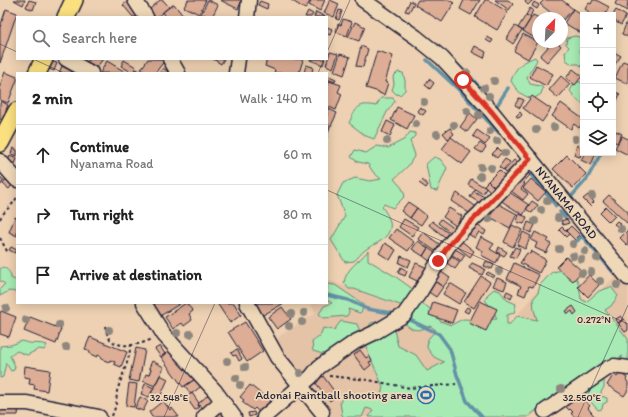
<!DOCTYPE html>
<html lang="en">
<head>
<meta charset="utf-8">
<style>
  body { margin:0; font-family:Itim,sans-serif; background:#f6f6f6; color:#222 }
  .controls { position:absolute; right:12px; top:12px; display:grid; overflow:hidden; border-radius:0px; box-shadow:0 2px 10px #0003 }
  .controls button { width:36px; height:36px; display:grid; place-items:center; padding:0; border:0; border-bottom:1px solid #e0e0e0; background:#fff; color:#222; font:20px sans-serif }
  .compass { position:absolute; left:532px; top:12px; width:36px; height:36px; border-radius:50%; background:#fff; box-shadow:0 2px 10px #0003; rotate:24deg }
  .stop { position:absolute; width:12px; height:12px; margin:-9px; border:3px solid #d93025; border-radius:50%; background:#fff }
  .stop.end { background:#d93025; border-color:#fff; box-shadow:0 1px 4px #0008 }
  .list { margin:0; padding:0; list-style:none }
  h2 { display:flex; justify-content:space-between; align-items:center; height:52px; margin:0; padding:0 16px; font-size:17px }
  h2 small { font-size:13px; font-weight:400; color:#767676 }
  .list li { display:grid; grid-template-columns:26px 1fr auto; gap:12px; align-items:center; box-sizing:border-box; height:60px; padding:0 16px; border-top:1px solid #e0e0e0 }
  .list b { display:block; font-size:15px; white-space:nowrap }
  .list p { margin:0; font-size:13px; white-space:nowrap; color:#767676 }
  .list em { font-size:13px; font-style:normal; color:#767676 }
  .icon { flex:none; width:22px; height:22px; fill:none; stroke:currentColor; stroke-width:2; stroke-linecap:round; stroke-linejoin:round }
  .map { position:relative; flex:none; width:628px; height:417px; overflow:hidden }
  .search { position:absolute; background:#fff; box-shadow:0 2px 10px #0003; left:16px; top:16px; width:312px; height:44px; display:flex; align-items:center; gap:10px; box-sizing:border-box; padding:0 14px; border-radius:0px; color:#767676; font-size:15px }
  .panel { position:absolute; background:#fff; box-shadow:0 2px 10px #0003; left:16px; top:72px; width:312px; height:232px; border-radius:0px }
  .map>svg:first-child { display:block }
  .built { fill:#e5c3a7 }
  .green { fill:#a8eab4; stroke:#658678 }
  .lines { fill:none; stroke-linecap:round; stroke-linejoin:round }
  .stream { stroke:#6392a6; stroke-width:3.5 }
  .building { fill:#ddad95; stroke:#22223b }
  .minor-casing { stroke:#22223b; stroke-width:17 }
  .major-casing { stroke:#22223b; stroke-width:20 }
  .path { stroke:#22223b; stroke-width:2; stroke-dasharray:3 3; stroke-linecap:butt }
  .minor { stroke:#efd8b8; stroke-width:14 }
  .major { stroke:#fbe080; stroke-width:17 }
  .tree { fill:#8d877e }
  .route { stroke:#d93025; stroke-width:5 }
  .ticks { fill:none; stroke:#22223b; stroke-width:1; stroke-opacity:0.45 }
  .labels { text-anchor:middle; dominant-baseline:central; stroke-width:3.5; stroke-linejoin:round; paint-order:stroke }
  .street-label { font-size:12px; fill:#22223b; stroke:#efd8b8 }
  .poi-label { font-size:12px; fill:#22223b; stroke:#efd8b8; text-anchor:end }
  .ticks-label { font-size:10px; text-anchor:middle; fill:#22223b; stroke:#efd8b8; stroke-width:3.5; stroke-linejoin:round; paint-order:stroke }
</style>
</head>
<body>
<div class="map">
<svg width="628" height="417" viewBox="0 0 628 417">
  <rect width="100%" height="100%" fill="#eed1b2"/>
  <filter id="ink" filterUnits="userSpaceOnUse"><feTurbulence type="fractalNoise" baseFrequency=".025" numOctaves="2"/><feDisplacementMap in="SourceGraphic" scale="8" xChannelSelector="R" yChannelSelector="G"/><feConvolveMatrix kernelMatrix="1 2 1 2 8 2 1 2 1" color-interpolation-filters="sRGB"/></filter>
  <g filter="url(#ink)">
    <path class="built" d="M554,269l34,33 29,-27 11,12v64l-11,11 -73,44 -13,11h-213l-44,-70 2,-7 5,-5 35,-22 -6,-10h17v-23l171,60z"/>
    <path class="green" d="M575,36l8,2v10l-4,2 3,4 1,14 -4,-4h-7l-6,-4 -1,-8 4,-5 -3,-3 1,-6z
      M535,57l2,3 -10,17 3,7 10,2 3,2 -2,6 -8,5c-11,-3 -16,-8 -22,-18 5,-15 10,-18 24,-24z
      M398,72l5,1 2,8v9l-5,5 -4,-1 -4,-4 2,-6 -1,-7z
      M575,82h8v21l-4,-1 -9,-11z
      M381,98h12l2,3 -8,11 -13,27 -8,-3 -17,-13c7,-15 9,-21 27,-17z
      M410,132l5,1v3l-5,5 5,14 -7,11 -14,13 8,9 3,8 -12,12 -9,-4 -2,3c9,12 13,22 0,33 -5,4 -12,6 -17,10 -4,3 -7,8 -11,11l-9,1 -14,-22 14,-24 -8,-21 6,-12 12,-5 15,3 11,-2 -8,-7 -5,-8 -10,-2 -7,-5 4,-7 11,3 11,-7 11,2 17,-9z
      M434,157l6,2 7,9 -10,23 -6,-1 -5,-26z
      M368,251v9l28,17 25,18 -3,6 11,7 11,13 11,4 12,-6 19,1 15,-1 -4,-9 -8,-10 3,-6 6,-5 6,2 7,9 9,4 -2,9 -7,2v9h3l7,-8 20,4 -3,-10 -1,-11 5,-6 2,-8 12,-13 16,-3c11,7 11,17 13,30l5,3 13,-11 12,-4 7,9 -7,10 -6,4 23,29v25l-11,-2 6,-6 -11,5 -71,45 -13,11h-159l4,-7 -7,-2 -4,9h-18l-2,-2 -2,-13 5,-8 13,-1 8,4 5,-5 6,3 3,4 3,-12 -15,-35 -3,-19 6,-10 18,-4 5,11 4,16 18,9 11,16 17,-9 -10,-5 -7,-9 1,-9 8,-9 -6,-4c-15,7 -18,4 -29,-6l5,-13 -52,-18h-5l-5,-6c2,-15 15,-21 24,-32z
      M3,267c5,3 8,5 8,11l6,3v11l-8,-1 -9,5v-7l5,-5 -5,-3v-12z
      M327,284l8,1 28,19 -1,7 -2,2 -12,-4 1,3 -2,4 -23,2 -5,-4 5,-8 8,-3 -5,-3z
      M341,321l16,3 4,10 -32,22 -16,-5 -1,-9 8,-6 3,-8 11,2z
      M22,341c9,4 17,1 25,4l-3,5 -5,-1 -12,6 -10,-4 -7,5 5,10 -1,4 -3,1 -5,-8 -3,14 -3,1v-32l11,-1z
      M604,379v8l-3,5v4l6,2v4l-4,2 -1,5 -4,1 -15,-17z"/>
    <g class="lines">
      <path class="stream" d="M427,60l31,29 41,44
        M457,64l6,6
        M471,77l18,22
        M493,103l3,4 12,-19
        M528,171l28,35
        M568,196l2,2 17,-19 14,-26
        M560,212l5,5
        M577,241l5,-5 31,36
        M327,295l21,5 19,9 30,5
        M406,318l33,16 11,15 7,26 10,26 15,16"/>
    </g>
    <path class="building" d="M14,0h11l-2,5z
      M29,0l7,2 -3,8 -7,-3z
      M129,0l14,17h-10l-10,-12z
      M160,0h3l6,7 -12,10h-2l-6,-7z
      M188,0h18l-7,14 -15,-7z
      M208,0l10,5 -6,12 -11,-3z
      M220,0h22l-4,9z
      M291,0h20l-6,9z
      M312,0h13l-5,11 -11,-6z
      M330,0l9,4 -5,13 -10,-4z
      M418,0h31l5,3 -12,19 -27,-17z
      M464,0h16l-9,15 -11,-6z
      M485,0h3l20,12 -11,18 -22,-13z
      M495,0h13l5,4 -4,6z
      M526,0h7l-5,5 -3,-3z
      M544,0h18l11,9 -11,12v-3h-5l-17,-14z
      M593,0h3l13,7 -4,8h-18l2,-3 -4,-3 4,-6 2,1z
      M617,0h11l-1,11 -12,-7z
      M260,1l8,3 -1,5 -9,-4z
      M410,1l4,2 -5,9 -4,-1z
      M534,2l5,3 -2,4 -5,-3z
      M174,4l10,13h-18l-3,-5z
      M530,8l3,2 -3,7 -4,-2z
      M6,9l11,4 -17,50v-36z
      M573,9l10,7v18l-19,-11z
      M339,10l3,1 -3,9 -3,-1z
      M616,10l10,6 -5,9 -8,-5v-5z
      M308,11l5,3 -2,3h-6z
      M316,12l10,5h-12z
      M526,15l5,3 -8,13 -5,-3z
      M533,15l6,3 -1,22 -15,-9z
      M343,19l9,3 -5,14 -11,-4 2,-8 3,1z
      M628,19v18l-6,-3z
      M355,22l10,5 -6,14 -11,-4z
      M515,26l7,4 -9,14 -7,-5z
      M327,27l5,2 -2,6 -3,-1z
      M523,34l15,8 -10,17 -14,-8z
      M487,37l6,3 -2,3 -5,-3z
      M550,42h7l4,4 -14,16 -7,-6 8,-9 -1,-2z
      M361,46l7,3 -5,18 -7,-1z
      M475,46l11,6 -2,6 -12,-6z
      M377,51l16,5 -8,26 3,1 -4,12 -5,-2v-1l-13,-4z
      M330,52l8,2 -5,14 -7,-3z
      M614,52l7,4 -8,11v-14z
      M340,54l10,3 -6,18 -10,-4z
      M89,59h14l-10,13 -9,-6z
      M148,59h18l-11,14h-9l-5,-4z
      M213,59h11l-3,5z
      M267,59h32l4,1 -4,13h-25l1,-3 -10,-4z
      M310,59h15l-2,6 -13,-5z
      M124,60l12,7 -3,6 -12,-7z
      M50,61l7,2 -3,8 -7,-3z
      M107,61l20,12h-27z
      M623,61l5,2v21l-13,-6z
      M306,65l7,2 -1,6h-8z
      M536,65l17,9 -7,12 -16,-9z
      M62,66l14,7h-17z
      M163,68l7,5h-11z
      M137,69l5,4h-8z
      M573,69l9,7 -7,9 -9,-7z
      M5,72l12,5v3l-9,23 -8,-3v-15z
      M329,76l7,3 -1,3 -8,-3z
      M561,76l9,8 -12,14 -9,-8z
      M429,79l5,4 -4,6 -5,-4z
      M329,81l12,4 -3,7 4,2 -6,16 -9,-4v-20z
      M613,91l7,3 -5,11 -2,-1z
      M532,96l19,13 -9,13 -19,-14z
      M519,98l5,2 -4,8 -5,-3z
      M1,101l7,4 -6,15 -2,-1v-15z
      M561,103l22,16v3l-4,6 -5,-4 -3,5 -19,-13z
      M397,107l17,8 -7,14 -16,-9z
      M420,107l6,4 -3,4 -6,-4z
      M327,108l10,5 -6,13 -4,-2z
      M520,112l2,3 -3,3 -3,-2z
      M470,113l7,6 -10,13 -7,-5z
      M387,121l8,4 -5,11 -8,-4z
      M327,126l3,1 -3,10z
      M450,128l4,6 -6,5 -5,-6z
      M477,130l13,9 -5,6 -12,-9z
      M616,131l6,3 -5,9 -4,-2v-4z
      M622,136l6,3v16l-13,-7z
      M451,137l20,15 -9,12 -20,-15z
      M480,143l6,4 -4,6 -7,-4z
      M577,145l6,3 -3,9 -6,-2z
      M13,148l4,2v6l-6,-2z
      M498,148l4,4 -5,6 -5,-4z
      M585,153h11l-5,12 -10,-5z
      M567,155l19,19 -13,14 -20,-19z
      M10,156l7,3 -2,5 -7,-3z
      M505,159l5,3 -7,8 -4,-3z
      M514,160l6,5 -11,11 -5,-5z
      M499,170l8,8 -11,11 -8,-8z
      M525,171l5,4 -7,8 2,1 -4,5 7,5 -5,6 -13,-10z
      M0,177l4,3 -3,5 -1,-1z
      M471,179l15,9 -3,6 -15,-9z
      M531,179l15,13 -8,9 -15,-13z
      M6,180l6,5 -3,4 -6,-5z
      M422,180l6,5 -2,3 -7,-5z
      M488,181l8,8 -4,4 -8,-8z
      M506,190l23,15 -6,10 -23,-15z
      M474,191l10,6 -4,6 -10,-6z
      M457,193l21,15 -6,7 -21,-14z
      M588,195l6,7 -4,4 -7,-7z
      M609,195l19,17v12l-25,-23z
      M532,201l6,4 -6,8 -6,-4z
      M408,202l9,6 -7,10 -9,-7z
      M497,203l20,11 -7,14 -20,-11z
      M606,207l9,9 -6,6 -9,-9z
      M417,208l10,8 -6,9 -11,-7z
      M449,208l13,8 -6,10 -13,-9z
      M519,214l8,3 -3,7 -7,-2z
      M15,217l2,1v18l-8,-4z
      M404,219l14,8 -6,9 -13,-9z
      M441,219l14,10 -3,5 -14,-11z
      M567,219l2,4 -6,2 -2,-4z
      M432,221l16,12 -3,4 -16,-12z
      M617,221l4,3 -3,3 -4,-3z
      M528,222l7,3 -4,8 -6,-3z
      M474,223l12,8 -2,4 -5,-3 -4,6 -7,-4z
      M512,225l10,5 -9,17 -9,-5z
      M571,226l9,9 -5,5 -9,-9z
      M562,227l7,7 -3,3 -7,-7z
      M396,229l18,13 -6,9 -19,-13z
      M628,230v16l-8,-8z
      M423,232l20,15 -5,6 -20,-14z
      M523,232l8,4 -6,13 -8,-4z
      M535,232l14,7 -2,3 4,2 -5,9 -11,-5 2,-5 -6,-3z
      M481,237l13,7 -4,5 10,6 -4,8 -15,-8 2,-4 -7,-4z
      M460,240l14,11 -4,6 -15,-12z
      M418,241l10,7 -5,8 -11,-7z
      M385,243l11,7 -6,10 -11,-7z
      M11,247l6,3 -2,3 -6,-3z
      M499,247l8,5 -3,4 -7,-4z
      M515,247l5,2 -4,9 -6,-2z
      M428,248l10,7 -6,8 -9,-7z
      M455,249l10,6 -4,6 -10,-7z
      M531,251l15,9 -7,13 -19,-10 7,-10 3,1z
      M449,254l11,8 -5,7 -11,-8z
      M401,256l10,4 -3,7 -9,-4z
      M566,257l16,14 -9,10 -17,-14z
      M486,261l8,4 -2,4 -8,-3z
      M416,263l14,6 -7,15 -14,-7z
      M472,263l13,6 -3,6 -13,-7z
      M514,263l25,12 -6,12 -4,-1 -4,10 -7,-3 3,-7 -14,-7z
      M401,267l6,4 -2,5 -7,-3z
      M440,271l10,7 -7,9 -10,-7z
      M488,272l7,4 -2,2 -7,-4z
      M589,275l10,10 -11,12 -10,-10z
      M481,276l9,6 -16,26 -10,-6z
      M497,278l10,4 -3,8 -11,-4z
      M435,281l8,6 -7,10 -9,-6z
      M450,283l16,10 -7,11 -16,-10z
      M507,291l6,3 -2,5 -6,-4z
      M480,301l17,8 -11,22 -17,-8z
      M433,302l24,8 -5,13 -23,-8z
      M152,303h29l-21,13z
      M186,303l7,8 -4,3 3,6 -8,6 -2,-3 -9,6 -8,-12z
      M217,303h17l7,12 -11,8z
      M249,303h35l-26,15z
      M573,306l4,6 -3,3 -2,-4 -4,3 -2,-3z
      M282,307l9,12 -14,10 -9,-12z
      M467,307l3,2 -2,4 -4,-2z
      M1,311l15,6 -7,20 -9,-3v-20z
      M621,316l3,3 -6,4 -2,-4z
      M30,317l31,12 -5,15 -32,-13z
      M624,319l4,6v5l-3,2 -7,-9z
      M245,322l18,29 -16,11 -19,-30z
      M90,337l37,15 -6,15 -7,-3 1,-2 -5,-2 -1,2 -8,-3 1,-2 -4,-2 -1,2 -7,-3v-2l-5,-3z
      M160,346l5,8 -4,3 -6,-8z
      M136,348l9,2 -6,32 -10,-2z
      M172,348l23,31 -12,8 -22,-30z
      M237,349l5,10 -3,2 -3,-6 -3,1 -2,-3z
      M360,350l6,8 3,-2 3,5 -3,1 2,3 -6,5 -11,-15z
      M152,361l12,6 -9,19 -12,-5 3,-7 3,1 2,-6 -2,-1z
      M25,366l25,4 -3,21 -13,-2 1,-4 -6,-1 1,-6 -6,-1z
      M620,373l7,5 -1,2 2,2v8l-4,6 -17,-11 7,-11 3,3z
      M160,375l8,4 -8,18 -9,-4z
      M323,376l14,19 -7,6 -15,-19z
      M198,377l5,8 -12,9 -6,-8z
      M129,383l8,1 -3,23 -8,-1z
      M145,384l9,4 -5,9 -8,-3z
      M250,385l20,16 -10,12 -5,-5 -2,2 -11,-8 2,-2 -4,-3z
      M192,393l7,10 -1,1 1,3 -4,3 -9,-13z
      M579,393l5,6 -2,1 2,2 1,-1 5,5 -2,2 7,9h-21l-3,-4 2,-1 -3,-3 -1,1 -5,-5z
      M209,394l5,5 -11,10 -5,-5z
      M140,397l8,4 -5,10 -8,-3z
      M163,401l7,9 2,-2 7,9h-27l-3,-5z
      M0,405l19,1 -1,9h-18z
      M221,405l10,12h-23z
      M254,412l1,3 -6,2 -1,-4z"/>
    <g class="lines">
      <defs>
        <g id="minor">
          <path d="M135,0l11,17"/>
          <path id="s1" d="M363,0l53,37 26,21 50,54 136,166"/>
          <path d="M247,17l2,-17"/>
          <path d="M66,59l25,14"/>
          <path d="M170,59l8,14"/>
          <path d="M236,73l2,-14"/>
          <path d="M0,161l17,19"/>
          <path d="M144,303l20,32 51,56 19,26"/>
          <path d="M247,303l30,54 45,55"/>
          <path d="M0,403h27l72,14"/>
          <path d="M545,411l63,-43 6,-2 14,2"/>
          <path d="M204,417l18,-16"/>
          <path d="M264,417l47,-40 8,-10 36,-25 19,-9 30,-18 16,-23 28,-46 15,-17 16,-15 52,-55"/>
        </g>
        <path id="major" d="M66,17l8,-17
          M37,73l7,-14
          M0,143l17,-32"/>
      </defs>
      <use href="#minor" class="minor-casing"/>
      <use href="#major" class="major-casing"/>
      <path class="path" d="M0,219c4,-9 13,-13 17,-22
        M0,238l8,15
        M105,326c1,4 2,9 4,12 8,12 34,7 44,0
        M329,376l39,4 42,8 46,-4
        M112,416l4,-11 1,-14 11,-31 3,-15"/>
      <use href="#minor" class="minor"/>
      <use href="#major" class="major"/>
    </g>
    <g class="tree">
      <circle cx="467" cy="73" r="4"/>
      <circle cx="494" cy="81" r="4"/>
      <circle cx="484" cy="88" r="4"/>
      <circle cx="489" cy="96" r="4"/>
      <circle cx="424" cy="102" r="4"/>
      <circle cx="467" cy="111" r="4"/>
      <circle cx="479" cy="115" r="4"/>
      <circle cx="416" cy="124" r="4"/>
      <circle cx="454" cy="125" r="4"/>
      <circle cx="554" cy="127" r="4"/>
      <circle cx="536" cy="130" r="4"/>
      <circle cx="490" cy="131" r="4"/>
      <circle cx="437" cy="134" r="4"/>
      <circle cx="575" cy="139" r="4"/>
      <circle cx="387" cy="141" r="4"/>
      <circle cx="497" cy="141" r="4"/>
      <circle cx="505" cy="153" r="4"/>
      <circle cx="481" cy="167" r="4"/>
      <circle cx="491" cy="168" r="4"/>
      <circle cx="480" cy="176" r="4"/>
      <circle cx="592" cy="196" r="4"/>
      <circle cx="547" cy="201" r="4"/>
      <circle cx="541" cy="210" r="4"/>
      <circle cx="558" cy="218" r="4"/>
      <circle cx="489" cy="219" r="4"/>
      <circle cx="535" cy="221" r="4"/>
      <circle cx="621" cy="229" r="4"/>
      <circle cx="573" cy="244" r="4"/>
      <circle cx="559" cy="249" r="4"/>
      <circle cx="585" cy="251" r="4"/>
      <circle cx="573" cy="256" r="4"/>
      <circle cx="597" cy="258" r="4"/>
      <circle cx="581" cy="259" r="4"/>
      <circle cx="499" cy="271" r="4"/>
      <circle cx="591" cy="272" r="4"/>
      <circle cx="582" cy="273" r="4"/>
      <circle cx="600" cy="281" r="4"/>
      <circle cx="617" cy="285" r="4"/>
      <circle cx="6" cy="308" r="4"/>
      <circle cx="304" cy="313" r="4"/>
      <circle cx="291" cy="314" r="4"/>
      <circle cx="26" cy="320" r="4"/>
      <circle cx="302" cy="322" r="4"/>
      <circle cx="59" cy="325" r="4"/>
      <circle cx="289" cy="326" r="4"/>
      <circle cx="109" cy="330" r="4"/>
      <circle cx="177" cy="333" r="4"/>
      <circle cx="190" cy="334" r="4"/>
      <circle cx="66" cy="347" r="4"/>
      <circle cx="227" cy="361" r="4"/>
      <circle cx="245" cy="367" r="4"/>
      <circle cx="300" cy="373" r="4"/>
      <circle cx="236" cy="378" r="4"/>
      <circle cx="240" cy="385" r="4"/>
      <circle cx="561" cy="389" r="4"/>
    </g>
  </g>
  <g class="lines" filter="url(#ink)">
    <path class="route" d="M438,261l10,-15 15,-17 16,-15 51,-55 -38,-47 -29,-32"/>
  </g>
  <path class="ticks" d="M0,44l17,8M327,52l23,-52M33,59l31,14M318,73l6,-14M327,190l301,134M164,417l51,-114M578,417l50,-112"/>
  <defs>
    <symbol id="stadium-ring" viewBox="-11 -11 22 22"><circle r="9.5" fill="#efd8b8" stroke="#1f6fb2" stroke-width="1.5"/><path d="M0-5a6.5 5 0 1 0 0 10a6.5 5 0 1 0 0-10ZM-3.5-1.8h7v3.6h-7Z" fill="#1f6fb2"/></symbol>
  </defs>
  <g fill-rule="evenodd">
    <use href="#stadium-ring" x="416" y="385" width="20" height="20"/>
  </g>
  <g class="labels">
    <g class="street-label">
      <text stroke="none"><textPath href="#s1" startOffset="289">NYANAMA ROAD</textPath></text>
    </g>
    <g class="poi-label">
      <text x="413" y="395">Adonai Paintball shooting area</text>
    </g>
  </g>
  <g class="ticks-label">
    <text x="594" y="323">0.272°N</text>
    <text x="169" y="401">32.548°E</text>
    <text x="582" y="401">32.550°E</text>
  </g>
</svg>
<div class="controls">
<button>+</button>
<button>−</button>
<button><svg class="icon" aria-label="locate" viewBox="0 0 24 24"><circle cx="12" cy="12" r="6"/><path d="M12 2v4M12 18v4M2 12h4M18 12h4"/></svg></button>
<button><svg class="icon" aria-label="layers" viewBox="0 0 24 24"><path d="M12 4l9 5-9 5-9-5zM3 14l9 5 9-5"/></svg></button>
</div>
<svg class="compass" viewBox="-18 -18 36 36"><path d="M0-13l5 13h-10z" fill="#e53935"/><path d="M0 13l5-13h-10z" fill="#767676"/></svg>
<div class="stop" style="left:463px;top:80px"></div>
<div class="stop end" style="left:438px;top:261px"></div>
<div class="search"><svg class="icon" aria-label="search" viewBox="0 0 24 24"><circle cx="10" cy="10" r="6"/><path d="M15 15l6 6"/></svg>Search here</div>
<section class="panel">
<h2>2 min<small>Walk · 140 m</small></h2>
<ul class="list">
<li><svg class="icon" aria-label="ahead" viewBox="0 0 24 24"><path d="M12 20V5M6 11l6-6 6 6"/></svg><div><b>Continue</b><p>Nyanama Road</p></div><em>60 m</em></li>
<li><svg class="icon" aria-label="right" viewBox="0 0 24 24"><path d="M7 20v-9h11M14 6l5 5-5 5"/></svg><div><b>Turn right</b></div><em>80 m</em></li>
<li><svg class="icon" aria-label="arrive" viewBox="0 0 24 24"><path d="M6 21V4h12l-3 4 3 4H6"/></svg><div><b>Arrive at destination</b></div></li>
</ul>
</section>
</div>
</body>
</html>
